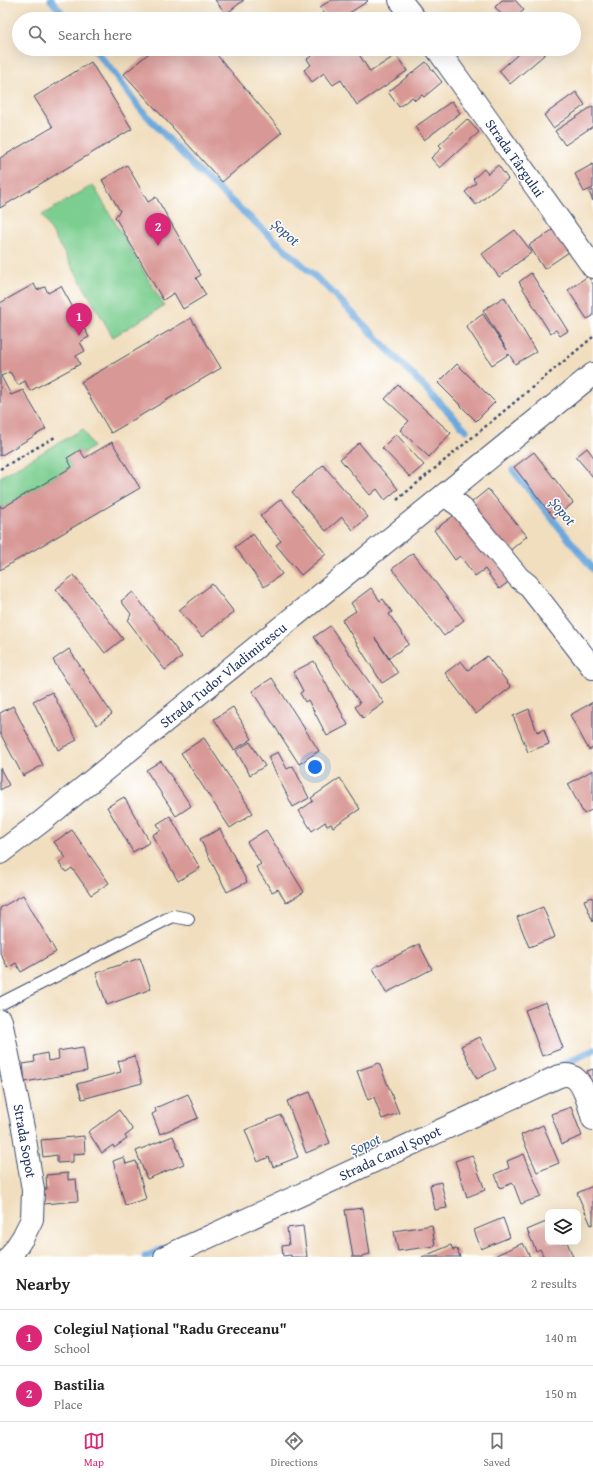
<!DOCTYPE html>
<html lang="en">
<head>
<meta charset="utf-8">
<style>
  body { margin:0; font-family:"Gentium Book Plus",serif; background:#f6f6f6; color:#222 }
  .controls { position:absolute; right:12px; bottom:12px; display:grid; overflow:hidden; border-radius:8px; box-shadow:0 4px 16px #0002 }
  .controls button { width:36px; height:36px; display:grid; place-items:center; padding:0; border:0; border-bottom:1px solid #e0e0e0; background:#fff; color:#222; font:20px sans-serif }
  .you { position:absolute; left:315px; top:767px; width:14px; height:14px; margin:-10px; border:3px solid #fff; border-radius:50%; background:#1a73e8; box-shadow:0 0 0 6px #1a73e833 }
  .badge { display:grid; place-items:center; width:26px; height:26px; border-radius:50%; background:#db2777; color:#fff; font-size:13px; font-weight:700 }
  .pin { position:absolute; translate:-50% -33px; filter:drop-shadow(0 1px 2px #0008) }
  .pin::after { content:''; position:absolute; top:21px; width:14px; height:12px; background:inherit; clip-path:polygon(0 0,100% 0,50% 100%) }
  .list { margin:0; padding:0; list-style:none }
  h2 { display:flex; justify-content:space-between; align-items:center; height:52px; margin:0; padding:0 16px; font-size:17px }
  h2 small { font-size:13px; font-weight:400; color:#767676 }
  .list li { display:grid; grid-template-columns:26px 1fr auto; gap:12px; align-items:center; box-sizing:border-box; height:56px; padding:0 16px; border-top:1px solid #e0e0e0 }
  .list b { display:block; font-size:15px; white-space:nowrap }
  .list p { margin:0; font-size:13px; white-space:nowrap; color:#767676 }
  .list em { font-size:13px; font-style:normal; color:#767676 }
  .icon { flex:none; width:22px; height:22px; fill:none; stroke:currentColor; stroke-width:2; stroke-linecap:round; stroke-linejoin:round }
  .map { position:relative; flex:none; width:593px; height:1257px; overflow:hidden }
  .search { position:absolute; background:#fff; box-shadow:0 4px 16px #0002; left:12px; right:12px; top:12px; height:44px; display:flex; align-items:center; gap:10px; box-sizing:border-box; padding:0 14px; border-radius:22px; color:#767676; font-size:15px }
  .sheet { height:164px; background:#fff }
  nav { display:flex; justify-content:space-around; align-items:center; box-sizing:border-box; height:56px; border-top:1px solid #e0e0e0; background:#fff; font-size:11px; color:#767676 }
  nav a { display:grid; justify-items:center; gap:2px }
  nav .on { color:#db2777 }
  .map>svg:first-child { display:block }
  .green { fill:#7cce90; stroke:#4c7e77 }
  .lines { fill:none; stroke-linecap:round; stroke-linejoin:round }
  .stream { stroke:#6ba8dd; stroke-width:7 }
  .building { fill:#d89996 }
  .service-casing { stroke:#3b496c; stroke-width:14 }
  .minor-casing { stroke:#3b496c; stroke-width:24 }
  .secondary-casing { stroke:#3b496c; stroke-width:24 }
  .path { stroke:#3b496c; stroke-width:2.5; stroke-dasharray:3 3; stroke-linecap:butt }
  .service { stroke:#fff; stroke-width:12 }
  .minor { stroke:#fff; stroke-width:22 }
  .secondary { stroke:#fff; stroke-width:22 }
  .labels { text-anchor:middle; dominant-baseline:central; stroke-width:3; stroke-linejoin:round; paint-order:stroke }
  .street-label { font-size:14px; fill:#1b2f5e; stroke:#fff }
  .water-label { font-size:15px; font-style:italic; fill:#37598a; stroke:#fff }
</style>
</head>
<body>
<div class="map">
<svg width="593" height="1257" viewBox="0 0 593 1257">
  <rect width="100%" height="100%" fill="#fff"/>
  <filter id="ink" filterUnits="userSpaceOnUse"><feTurbulence type="fractalNoise" baseFrequency=".025" numOctaves="2"/><feDisplacementMap in="SourceGraphic" scale="8" xChannelSelector="R" yChannelSelector="G"/><feConvolveMatrix kernelMatrix="1 2 1 2 8 2 1 2 1" color-interpolation-filters="sRGB"/></filter>
  <filter id="wash" filterUnits="userSpaceOnUse"><feTurbulence type="fractalNoise" baseFrequency=".012" numOctaves="4" result="noise"/><feDisplacementMap in="SourceGraphic" scale="16" xChannelSelector="R" yChannelSelector="G"/><feGaussianBlur stdDeviation="0.9" result="paint"/><feColorMatrix in="noise" values="0 0 0 0 0 0 0 0 0 0 0 0 0 0 0 0 0 1.4 0 .05"/><feComposite in="paint" operator="in"/></filter>
  <g filter="url(#wash)">
    <rect width="100%" height="100%" fill="#f1debe"/>
    <path class="green" d="M93,185l71,121 -51,31 -71,-122z
      M83,429l10,18 -11,7 -2,-4 -13,8 5,9 -70,41 -2,-3v-28z"/>
    <g class="lines">
      <path class="stream" d="M51,0l16,19
        M94,49l16,19 28,38 59,64 131,118 138,142
        M513,470l80,99
        M556,1068l37,-18
        M145,1257l18,-8"/>
    </g>
    <g id="blocks">
      <path class="building" d="M215,0h29l-18,14z
        M331,0h36l1,1 -28,18h-12l-8,-12z
        M502,0h13l9,10 -10,9h-8l-11,-12z
        M154,49h58l70,83 -60,50 -98,-108z
        M322,49h38l-3,2 13,21 26,-17 11,16 -50,34 -16,-25 -8,5 -9,-12 -12,9 -8,-12 7,-5 -4,-6z
        M524,49h27l-41,35 -11,-13z
        M91,62l41,67 -132,79v-50l53,-31 -19,-30z
        M426,62l16,20 -18,15 -2,-2 -7,5 -3,-3 -13,10 -11,-15z
        M576,92l9,13 -32,23 -9,-13z
        M452,101l8,12 -36,27 -9,-13z
        M593,106v20l-28,19 -10,-14z
        M467,119l12,13 -39,36 -9,-10 11,-10 -3,-3z
        M593,164v24l-9,4 -9,-18z
        M127,165l21,37 8,-5 45,78 -5,3 10,17 -23,14 -9,-16 -11,7 -48,-83 5,-6 -18,-31z
        M498,165l10,14 -32,26 -11,-13 11,-9 -3,-4 11,-10 4,5z
        M593,190v11l-4,-9z
        M554,229l15,23 -25,17 -15,-24z
        M515,230l17,22 -33,25 -17,-23z
        M531,273l37,58 -8,5 -4,-6 -6,3 -31,-51z
        M588,276l5,8v32l-6,3 -19,-29z
        M34,284l3,6 8,-3 3,6 13,-7 28,51 -9,5 5,9 -9,5 4,8 -50,27 -5,-10 -7,4 -8,-13 -9,4 10,19 12,-5 23,39 -46,27v-153z
        M504,297l32,55 -21,12 -6,-10 -17,11 -26,-39 17,-12 24,36 -24,-40z
        M191,318l30,50 -110,65 -30,-51z
        M457,364l38,38 -19,19 -38,-38z
        M398,385l53,48 -22,24 -29,-27 9,-9 -24,-22z
        M396,434l28,31 -14,12 -28,-29z
        M112,442l28,46 -140,82v-65l2,3 70,-41 -5,-9 13,-8 5,8z
        M359,443l39,46 -13,11 -8,-11 -7,6 -30,-36z
        M587,448l6,8v21l-17,-20z
        M534,452l39,51 -19,15 -40,-51z
        M323,465l45,52 -15,13 -11,-13 -16,14 -34,-39z
        M488,489l39,47 -21,18 -39,-48z
        M281,499l45,55 -25,21 -25,-30 5,-4 -21,-25z
        M460,511l50,70 -11,8 -14,-20 -10,7 -15,-20 -5,4 -21,-30z
        M253,534l29,40 -18,13 -29,-40z
        M413,553l51,67 -20,16 -52,-67z
        M74,575l49,64 -18,14 -49,-64z
        M212,584l22,28 -32,25 -23,-27z
        M371,588l9,13 3,-2 9,13 -3,2 20,30 -20,14 -14,-20 23,35 -16,10 -40,-63 14,-9 -5,-8z
        M133,592l49,65 -17,13 -37,-49 3,-7 -10,-13z
        M330,626l54,77 -21,15 -8,-11 5,-4 -46,-66z
        M69,649l43,65 -15,11 -22,-30 -22,-35z
        M487,656l24,31 -35,27 -31,-41 16,-12 7,9z
        M314,661l34,64 -21,11 -19,-36 -3,2 -5,-9 3,-2 -10,-19z
        M272,678l47,73 -20,13 -47,-73z
        M52,692l25,48 -19,10 -25,-49z
        M593,702v46l-4,2 -19,-35z
        M13,706l30,59 -20,11 -23,-43v-20z
        M233,707l19,32 -18,11 -20,-31z
        M529,709l8,23 7,-3 5,15 -21,8 -15,-36z
        M204,738l49,75 -23,15 -49,-75z
        M250,742l15,24 -15,9 -14,-24z
        M278,752l9,17 6,-3 16,32 -16,9 -25,-50z
        M161,761l30,45 -15,10 -30,-46z
        M0,768l9,17 -9,5z
        M593,770v39l-9,5 -16,-30z
        M340,778l20,31 -27,18 -2,-3 -4,2 -2,-4 -13,9 -13,-20 14,-10 -2,-3z
        M124,797l26,45 -17,10 -26,-45z
        M170,816l30,52 -22,13 -26,-46 9,-5 -4,-6z
        M220,829l27,53 -20,10 -27,-53z
        M72,830l37,53 -18,12 -19,-27 -6,4 -7,-9 7,-5 -12,-16z
        M266,830l38,62 -18,11 -8,-14 -6,3 -16,-25 5,-3 -14,-22z
        M23,895l33,57 -35,20 -5,-9 -8,5 -8,-15v-45z
        M593,897v25l-9,-22z
        M543,907l12,30 -26,10 -12,-30z
        M419,944l13,25 -46,24 -13,-25z
        M140,958l11,31 -44,16 -11,-32z
        M546,1002l17,46 -21,8 -17,-46z
        M480,1037l16,32 -19,10 -16,-33z
        M83,1047l4,24 -62,11 -2,-18 12,-2 -1,-6 13,-3 1,8 11,-2 -1,-8z
        M134,1056l8,27 -60,16 -5,-15 44,-12 -3,-11z
        M379,1063l20,50 -17,6 -8,-22 -6,3 -11,-29z
        M593,1069v18l-6,-16z
        M310,1092l20,51 -24,10 -19,-52z
        M188,1094l10,24 -38,16 -8,-20 4,-2 -1,-4z
        M571,1107l11,29 -20,8 -11,-30z
        M119,1110l14,20 -8,6 2,3 -13,9 -1,-3 -11,8 -14,-21z
        M281,1115l17,42 -25,10 -4,-10 -11,5 -13,-32z
        M543,1125l16,38 -22,9 -16,-37z
        M84,1136l1,17 -12,1v8l-16,1v-8l-14,2 -2,-17z
        M173,1136l11,28 -37,15 -11,-28z
        M524,1154l17,42 -20,8 -8,-21 -13,5 -5,-14 14,-6 -2,-7z
        M472,1155l13,35 -18,7 -12,-36z
        M124,1157l2,7 10,-3 10,38 -21,6 -12,-44z
        M68,1173v7l8,-1 2,22 -35,3 -1,-15h5l-1,-14z
        M441,1182l6,26 -12,2 -5,-25z
        M593,1186v38l-2,1 -14,-32z
        M363,1208l7,46 -8,2v1h-9l-8,-47z
        M503,1218l7,19 -29,12 -7,-19z
        M546,1222l2,4v16h19l6,15h-29l-4,-8 -4,2 -9,-21z
        M432,1225l3,21 -37,5 -4,-20z
        M303,1226l4,31h-16v-2l-8,1 -1,-10 7,-1 -2,-17z
        M523,1243l7,14h-38z
        M451,1245l2,5 4,-1 3,8h-38z"/>
    </g>
  </g>
  <g filter="url(#ink)">
    <use href="#blocks" fill-opacity="0" stroke="#3b496c" stroke-width="1"/>
    <g class="lines">
      <defs>
        <path id="service" d="M0,1004l173,-88 15,3"/>
        <path id="minor" d="M400,0l15,19
          M437,49l156,218
          M444,495l16,11 59,72 9,7 65,83
          M1,1021l23,112 9,57 -1,29 -9,18 -13,20
          M165,1257l392,-180c3,-1 6,-2 9,-2 17,0 23,31 27,44"/>
        <path id="secondary" d="M0,853l41,-31 552,-448"/>
      </defs>
      <use href="#service" class="service-casing"/>
      <use href="#minor" class="minor-casing"/>
      <use href="#secondary" class="secondary-casing"/>
      <path class="path" d="M0,469l55,-32
        M397,500l196,-163"/>
      <use href="#service" class="service"/>
      <use href="#minor" class="minor"/>
      <use href="#secondary" class="secondary"/>
    </g>
  </g>
  <g class="labels">
    <g class="street-label">
      <text transform="translate(515 158) rotate(55)">Strada Târgului</text>
      <text transform="translate(223 675) rotate(-39)">Strada Tudor Vladimirescu</text>
      <text transform="translate(25 1141) rotate(80)">Strada Sopot</text>
      <text transform="translate(390 1153) rotate(-25)">Strada Canal Șopot</text>
    </g>
    <g class="water-label">
      <text transform="translate(286 232) rotate(42)">Șopot</text>
      <text transform="translate(563 511) rotate(51)">Șopot</text>
      <text transform="translate(365 1144) rotate(-24)">Șopot</text>
    </g>
  </g>
</svg>
<div class="controls">
<button><svg class="icon" aria-label="layers" viewBox="0 0 24 24"><path d="M12 4l9 5-9 5-9-5zM3 14l9 5 9-5"/></svg></button>
</div>
<div class="you"></div>
<div class="pin badge" style="left:79px;top:336px">1</div>
<div class="pin badge" style="left:158px;top:246px">2</div>
<div class="search"><svg class="icon" aria-label="search" viewBox="0 0 24 24"><circle cx="10" cy="10" r="6"/><path d="M15 15l6 6"/></svg>Search here</div>
</div>
<section class="sheet">
<h2>Nearby<small>2 results</small></h2>
<ul class="list">
<li><span class="badge">1</span><div><b>Colegiul Național &quot;Radu Greceanu&quot;</b><p>School</p></div><em>140 m</em></li>
<li><span class="badge">2</span><div><b>Bastilia</b><p>Place</p></div><em>150 m</em></li>
</ul>
</section>
<nav>
<a class="on"><svg class="icon" aria-label="map" viewBox="0 0 24 24"><path d="M3 6l6-2 6 2 6-2v14l-6 2-6-2-6 2zM9 4v14M15 6v14"/></svg>Map</a>
<a><svg class="icon" aria-label="directions" viewBox="0 0 24 24"><path d="M12 3l9 9-9 9-9-9zM9 14v-3h6M13 9l2 2-2 2"/></svg>Directions</a>
<a><svg class="icon" aria-label="saved" viewBox="0 0 24 24"><path d="M7 4h10v16l-5-4-5 4z"/></svg>Saved</a>
</nav>
</body>
</html>
